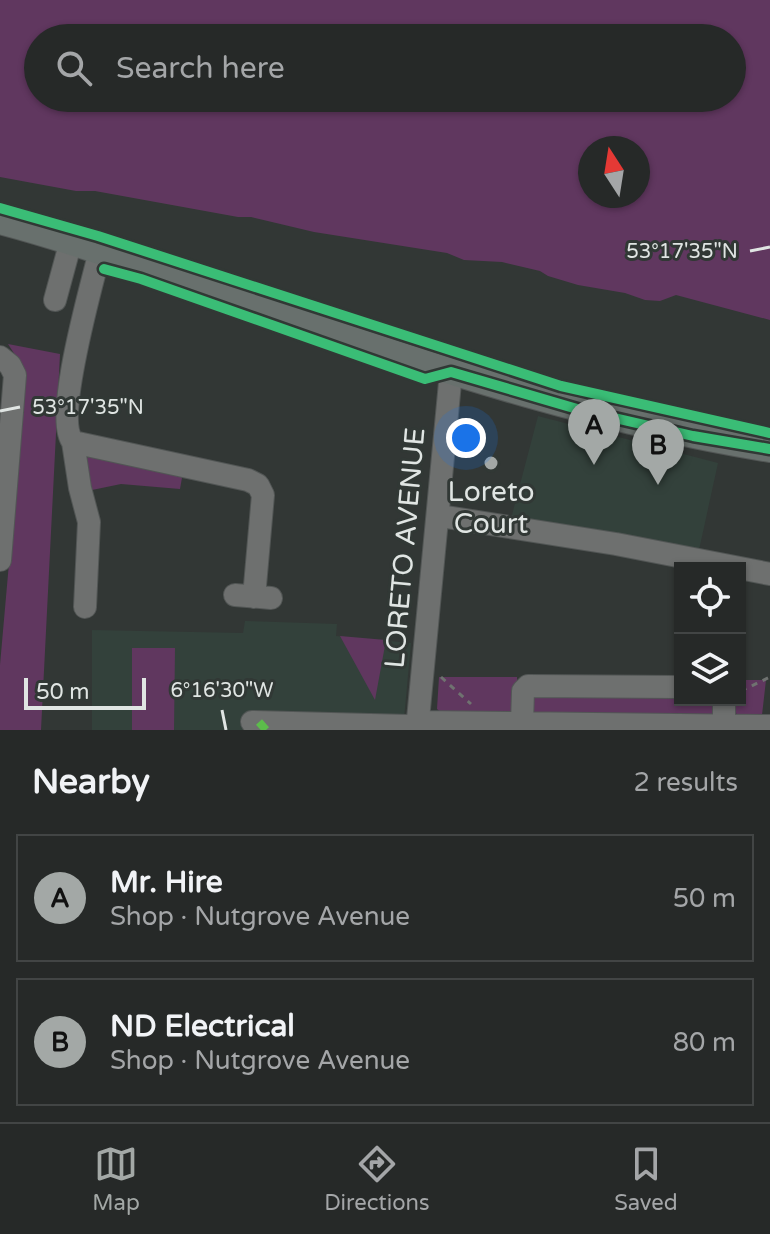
<!DOCTYPE html>
<html lang="en">
<head>
<meta charset="utf-8">
<style>
  body { margin:0; font-family:"Varela Round",sans-serif; background:#323534; color:#f1f3f6 }
  .controls { position:absolute; right:24px; bottom:24px; display:grid; overflow:hidden; border-radius:0px; box-shadow:0 2px 6px #0004 }
  .controls button { width:72px; height:72px; display:grid; place-items:center; padding:0; border:0; border-bottom:2px solid #424545; background:#262928; color:#f1f3f6; font:40px sans-serif }
  .compass { position:absolute; left:578px; top:136px; width:72px; height:72px; border-radius:50%; background:#262928; box-shadow:0 2px 6px #0004; rotate:348deg }
  .scale { position:absolute; left:24px; bottom:20px; width:122px; box-sizing:border-box; padding-left:8px; border:4px solid #e0e5e3; border-top:0; font-size:22px; line-height:28px; white-space:nowrap; color:#e0e5e3; -webkit-text-stroke:6px #313835; paint-order:stroke }
  .you { position:absolute; left:466px; top:438px; width:28px; height:28px; margin:-20px; border:6px solid #fff; border-radius:50%; background:#1a73e8; box-shadow:0 0 0 12px #1a73e833 }
  .badge { display:grid; place-items:center; width:52px; height:52px; border-radius:50%; background:#a3a8a6; color:#111; font-size:26px; font-weight:700 }
  .pin { position:absolute; translate:-50% -66px; filter:drop-shadow(0 2px 4px #0008) }
  .pin::after { content:''; position:absolute; top:42px; width:28px; height:24px; background:inherit; clip-path:polygon(0 0,100% 0,50% 100%) }
  .list { margin:0; padding:0; list-style:none }
  h2 { display:flex; justify-content:space-between; align-items:center; height:104px; margin:0; padding:0 32px; font-size:34px }
  h2 small { font-size:26px; font-weight:400; color:#a4a6a8 }
  .list li { display:grid; grid-template-columns:52px 1fr auto; gap:24px; align-items:center; box-sizing:border-box; height:128px; margin:0 16px 16px; padding:0 16px; border:2px solid #424545; border-radius:0px }
  .list b { display:block; font-size:30px; white-space:nowrap }
  .list p { margin:0; font-size:26px; white-space:nowrap; color:#a4a6a8 }
  .list em { font-size:26px; font-style:normal; color:#a4a6a8 }
  .icon { flex:none; width:44px; height:44px; fill:none; stroke:currentColor; stroke-width:2; stroke-linecap:round; stroke-linejoin:round }
  .map { position:relative; flex:none; width:770px; height:730px; overflow:hidden }
  .search { position:absolute; background:#262928; box-shadow:0 2px 6px #0004; left:24px; right:24px; top:24px; height:88px; display:flex; align-items:center; gap:20px; box-sizing:border-box; padding:0 28px; border-radius:44px; color:#a4a6a8; font-size:30px }
  .sheet { height:392px; background:#262928 }
  nav { display:flex; justify-content:space-around; align-items:center; box-sizing:border-box; height:112px; border-top:2px solid #424545; background:#262928; font-size:22px; color:#a4a6a8 }
  nav a { display:grid; justify-items:center; gap:4px }
  nav .on { color:#a3a8a6 }
  .map>svg:first-child { display:block }
  .built { fill:#33413b }
  .green { fill:#60375f; fill-rule:evenodd }
  .lines { fill:none; stroke-linecap:round; stroke-linejoin:round }
  .minor-casing { stroke:#525655; stroke-width:24 }
  .major-casing { stroke:#525655; stroke-width:28 }
  .path { stroke:#6f7270; stroke-width:3; stroke-dasharray:6 6; stroke-linecap:butt }
  .minor { stroke:#6e706f; stroke-width:22 }
  .major { stroke:#68706d; stroke-width:26 }
  .quiet { stroke:#5cbc4b; stroke-width:8; stroke-dasharray:16 8; stroke-linecap:butt }
  .cycleway-casing { stroke:#313835; stroke-width:15 }
  .cycleway { stroke:#3abd76; stroke-width:10 }
  .ticks { fill:none; stroke:#e0e5e3; stroke-width:3 }
  .poi-dot { fill:#a3a8a6; stroke:#313835; stroke-width:3 }
  .labels { text-anchor:middle; dominant-baseline:central; stroke-width:6; stroke-linejoin:round; paint-order:stroke }
  .poi-label { font-size:28px; fill:#e0e5e3; stroke:#313835 }
  .street-label { font-size:28px; fill:#e0e5e3; stroke:#313835 }
  .ticks-label { font-size:20px; text-anchor:middle; fill:#e0e5e3; stroke:#313835; stroke-width:6; stroke-linejoin:round; paint-order:stroke }
</style>
</head>
<body>
<div class="map">
<svg width="770" height="730" viewBox="0 0 770 730">
  <rect width="100%" height="100%" fill="#323735"/>
  <path class="built" d="M538,416l180,47 -22,101 -188,-34z
    M245,621l92,3 -1,12 75,7 -8,87h-311v-100l151,3z"/>
  <path class="green" d="M0,0h770v320l-94,-25 -16,6 -15,-1 -20,-7 -47,-8 -30,-9 -8,-5 -38,-9 -38,-2 -17,-7 -133,-21 -63,-15h-13l-143,-26h-19l-76,-14zM38,38h694v60h-694zM590,148h48v48h-48z
    M8,344l52,10 -19,376h-41v-65l24,-272 -5,-32z
    M89,455l94,17 -3,17 -59,-5 -29,6 -8,-26z
    M340,636l46,4 -11,60z
    M132,648h43l-1,82h-42z
    M439,677h78l1,28 -7,13 -67,-3 -7,-6z
    M740,680h26l-4,35 -24,4 -6,-19h8z
    M532,695h148v5h35l3,5 -7,13 -174,-3 -7,-8z"/>
  <g class="lines">
    <defs>
      <path id="minor" d="M100,251c-8,34 -47,167 -27,191l175,38 10,5 5,10 -9,102
        M55,300l16,-59
        M0,357l10,8 5,10 -15,185
        M73,442l7,46 9,34 -4,85
        M440,516l176,28 154,30
        M235,595l36,3
        M252,722l157,4 9,-4 352,4
        M522,723l1,-32 5,-5 152,1
        M724,725v-25
        M417,730l34,-358"/>
      <path id="major" d="M0,221c98,26 192,63 287,96 158,55 317,105 483,132"/>
    </defs>
    <use href="#minor" class="minor-casing"/>
    <use href="#major" class="major-casing"/>
    <path class="path" d="M441,677l30,27
      M741,691l29,-14"/>
    <use href="#minor" class="minor"/>
    <use href="#major" class="major"/>
    <path class="quiet" d="M259,722l7,8"/>
    <defs>
      <path id="cycleway" d="M0,208l98,28 463,150 209,47
        M104,269l37,10 284,100 26,-7 133,39 109,25 77,13"/>
    </defs>
    <use href="#cycleway" class="cycleway-casing"/>
    <use href="#cycleway" class="cycleway"/>
  </g>
  <path class="ticks" d="M750,251l20,-4M0,411l20,-4M222,710l4,20"/>
  <circle class="poi-dot" cx="491" cy="463" r="8"/>
  <g class="labels">
    <g class="poi-label">
      <text x="491" y="492">Loreto<tspan x="491" dy="32">Court</tspan></text>
    </g>
    <g class="street-label">
      <text transform="translate(405 548) rotate(-85)">LORETO AVENUE</text>
    </g>
  </g>
  <g class="ticks-label">
    <text x="682" y="258">53°17'35"N</text>
    <text x="88" y="414">53°17'35"N</text>
    <text x="222" y="697">6°16'30"W</text>
  </g>
</svg>
<div class="controls">
<button><svg class="icon" aria-label="locate" viewBox="0 0 24 24"><circle cx="12" cy="12" r="6"/><path d="M12 2v4M12 18v4M2 12h4M18 12h4"/></svg></button>
<button><svg class="icon" aria-label="layers" viewBox="0 0 24 24"><path d="M12 4l9 5-9 5-9-5zM3 14l9 5 9-5"/></svg></button>
</div>
<svg class="compass" viewBox="-18 -18 36 36"><path d="M0-13l5 13h-10z" fill="#e53935"/><path d="M0 13l5-13h-10z" fill="#a4a6a8"/></svg>
<div class="scale">50 m</div>
<div class="you"></div>
<div class="pin badge" style="left:594px;top:465px">A</div>
<div class="pin badge" style="left:658px;top:485px">B</div>
<div class="search"><svg class="icon" aria-label="search" viewBox="0 0 24 24"><circle cx="10" cy="10" r="6"/><path d="M15 15l6 6"/></svg>Search here</div>
</div>
<section class="sheet">
<h2>Nearby<small>2 results</small></h2>
<ul class="list">
<li><span class="badge">A</span><div><b>Mr. Hire</b><p>Shop · Nutgrove Avenue</p></div><em>50 m</em></li>
<li><span class="badge">B</span><div><b>ND Electrical</b><p>Shop · Nutgrove Avenue</p></div><em>80 m</em></li>
</ul>
</section>
<nav>
<a class="on"><svg class="icon" aria-label="map" viewBox="0 0 24 24"><path d="M3 6l6-2 6 2 6-2v14l-6 2-6-2-6 2zM9 4v14M15 6v14"/></svg>Map</a>
<a><svg class="icon" aria-label="directions" viewBox="0 0 24 24"><path d="M12 3l9 9-9 9-9-9zM9 14v-3h6M13 9l2 2-2 2"/></svg>Directions</a>
<a><svg class="icon" aria-label="saved" viewBox="0 0 24 24"><path d="M7 4h10v16l-5-4-5 4z"/></svg>Saved</a>
</nav>
</body>
</html>
